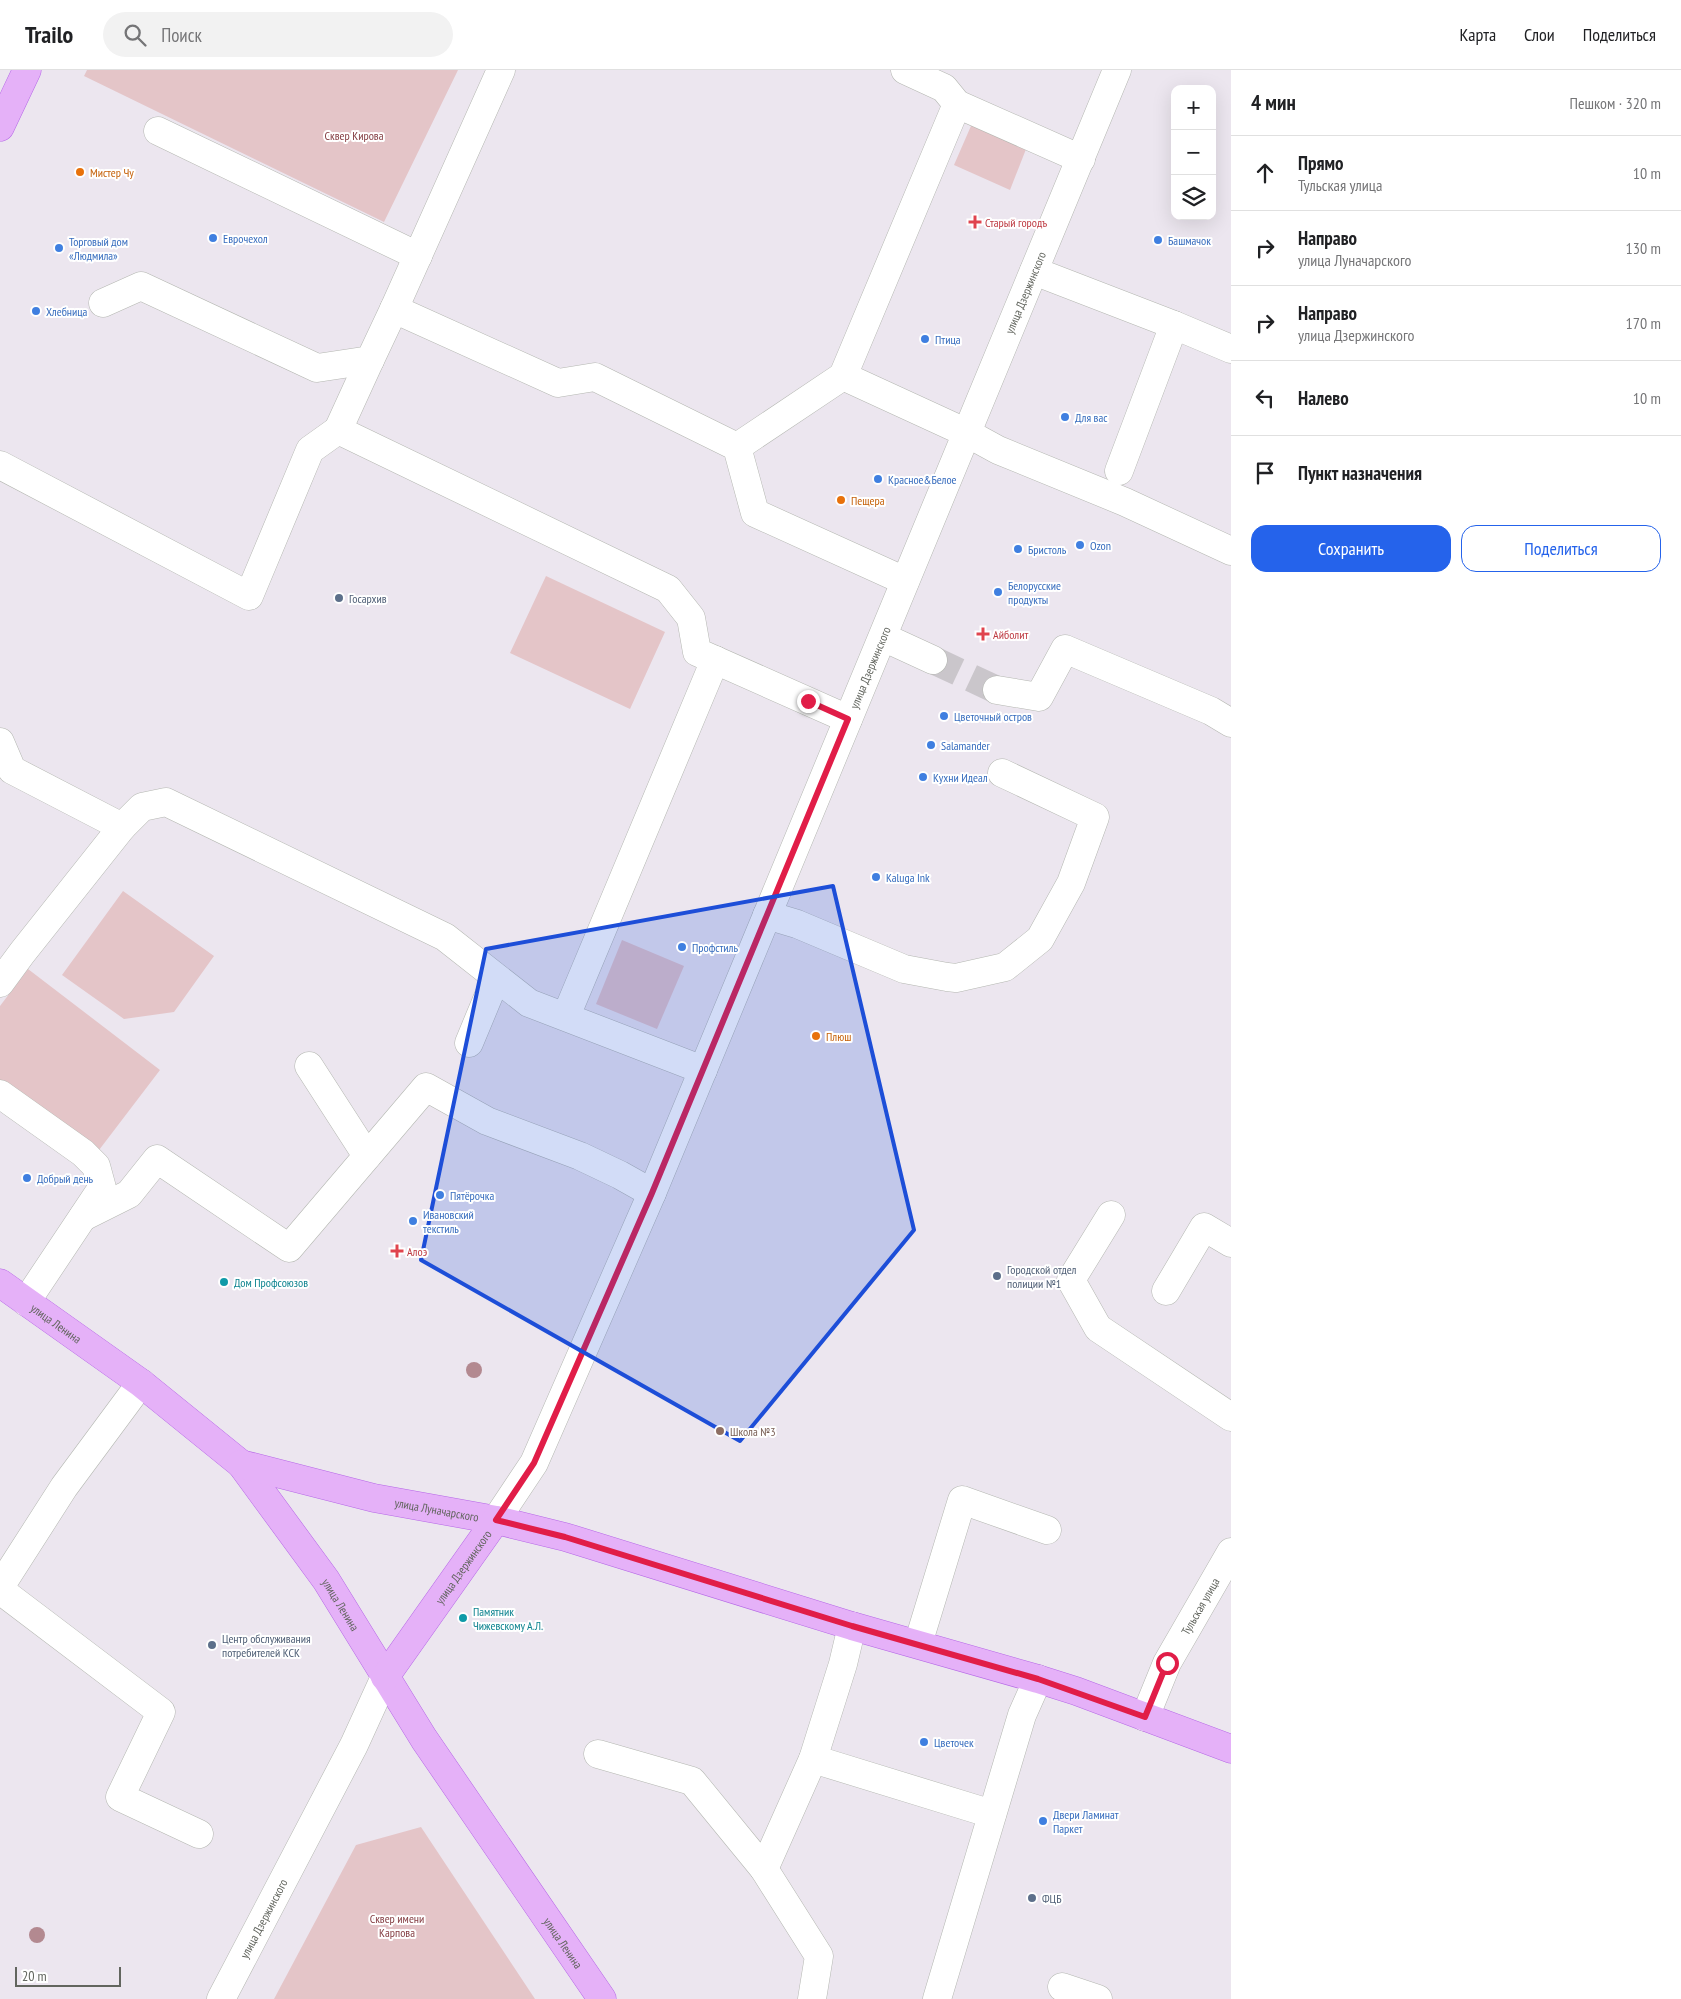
<!DOCTYPE html>
<html lang="ru">
<head>
<meta charset="utf-8">
<style>
  body { margin:0; font-family:"PT Sans Narrow",sans-serif; background:#f2f2f2; color:#202124 }
  .controls { position:absolute; right:15px; top:15px; display:grid; overflow:hidden; border-radius:10px; box-shadow:0 5px 20px #0002 }
  .controls button { width:45px; height:45px; display:grid; place-items:center; padding:0; border:0; border-bottom:1px solid #e0e0e0; background:#fff; color:#202124; font:25px sans-serif }
  .scale { position:absolute; left:15px; bottom:12px; width:106px; box-sizing:border-box; padding-left:5px; border:2px solid #62655e; border-top:0; font-size:14px; line-height:18px; white-space:nowrap; color:#62655e; -webkit-text-stroke:4px #fff; paint-order:stroke }
  .stop { position:absolute; width:15px; height:15px; margin:-11px; border:4px solid #e11d48; border-radius:50%; background:#fff }
  .stop.end { background:#e11d48; border-color:#fff; box-shadow:0 1px 5px #0008 }
  .list { margin:0; padding:0; list-style:none }
  h2 { display:flex; justify-content:space-between; align-items:center; height:65px; margin:0; padding:0 20px; font-size:21px }
  h2 small { font-size:16px; font-weight:400; color:#757577 }
  .list li { display:grid; grid-template-columns:32px 1fr auto; gap:15px; align-items:center; box-sizing:border-box; height:75px; padding:0 20px; border-top:1px solid #e0e0e0 }
  .list b { display:block; font-size:19px; white-space:nowrap }
  .list p { margin:0; font-size:16px; white-space:nowrap; color:#757577 }
  .list em { font-size:16px; font-style:normal; color:#757577 }
  .actions { display:flex; gap:10px; padding:15px 20px }
  .actions a { flex:1; padding:11px 0; border:1px solid #2563eb; border-radius:15px; text-align:center; font-size:18px; color:#2563eb }
  .actions .main { background:#2563eb; color:#fff }
  .icon { flex:none; width:28px; height:28px; fill:none; stroke:currentColor; stroke-width:2; stroke-linecap:round; stroke-linejoin:round }
  .map { position:relative; flex:none; width:1231px; height:1929px; overflow:hidden }
  header { display:flex; align-items:center; gap:30px; box-sizing:border-box; height:70px; padding:0 25px; background:#fff; border-bottom:1px solid #e0e0e0 }
  header strong { font-size:24px }
  nav { display:flex; gap:28px; margin-inline-start:auto; font-size:18px }
  .search { width:350px; height:45px; background:#f2f2f2; display:flex; align-items:center; gap:12px; box-sizing:border-box; padding:0 18px; border-radius:28px; color:#757577; font-size:19px }
  main { display:flex }
  aside { flex:1; background:#fff }
  .map>svg:first-child { display:block }
  .green { fill:#e4c5c8 }
  .lines { fill:none; stroke-linecap:round; stroke-linejoin:round }
  .minor-tunnel { stroke:#cac6cb; stroke-width:28; stroke-dasharray:28 14; stroke-linecap:butt }
  .minor-casing { stroke:#b4b7b1; stroke-width:29 }
  .major-casing { stroke:#b568e6; stroke-width:29 }
  .minor { stroke:#fff; stroke-width:28 }
  .major { stroke:#e5b1f8; stroke-width:28 }
  .tree { fill:#b38990 }
  .route { stroke:#e11d48; stroke-width:6 }
  .marked { fill:#1d4ed8; fill-opacity:0.2; stroke:#1d4ed8; stroke-width:4; stroke-linejoin:round }
  .food-dot { fill:#e8710a; stroke:#fff; stroke-width:2 }
  .health-dot { fill:#e0444e; stroke:#fff; stroke-width:2 }
  .shop-dot { fill:#3f7fe0; stroke:#fff; stroke-width:2 }
  .service-dot { fill:#5c6f8a; stroke:#fff; stroke-width:2 }
  .culture-dot { fill:#0f9aa8; stroke:#fff; stroke-width:2 }
  .education-dot { fill:#8d6e63; stroke:#fff; stroke-width:2 }
  .labels { text-anchor:middle; dominant-baseline:central; stroke-width:4; stroke-linejoin:round; paint-order:stroke }
  .park-label { font-size:12px; fill:#843d42; stroke:#fff }
  .food-label { font-size:12px; fill:#c56008; stroke:#fff; text-anchor:start }
  .health-label { font-size:12px; fill:#be3a42; stroke:#fff; text-anchor:start }
  .shop-label { font-size:12px; fill:#366cbe; stroke:#fff; text-anchor:start }
  .street-label { font-size:12px; fill:#62655e; stroke:#fff }
  .service-label { font-size:12px; fill:#4e5e75; stroke:#fff; text-anchor:start }
  .culture-label { font-size:12px; fill:#0d838f; stroke:#fff; text-anchor:start }
  .education-label { font-size:12px; fill:#785e54; stroke:#fff; text-anchor:start }
</style>
</head>
<body>
<header>
<strong>Trailo</strong>
<div class="search"><svg class="icon" aria-label="search" viewBox="0 0 24 24"><circle cx="10" cy="10" r="6"/><path d="M15 15l6 6"/></svg>Поиск</div>
<nav><a>Карта</a><a>Слои</a><a>Поделиться</a></nav>
</header>
<main>
<div class="map">
<svg width="1231" height="1929" viewBox="0 0 1231 1929">
  <rect width="100%" height="100%" fill="#ece6ef"/>
  <path class="green" d="M87,0h371l-74,152 -300,-146z
    M974,49l54,25 -18,46 -56,-25z
    M546,506l119,56 -35,77 -120,-56z
    M123,821l91,65 -40,56 -50,7 -62,-44z
    M622,870l62,26 -27,63 -61,-25z
    M28,899l132,101 -64,84 -96,-73v-75z
    M421,1757l114,172h-261l82,-154z"/>
  <g class="lines">
    <path class="minor-tunnel" d="M933,590l64,30"/>
    <defs>
      <g id="minor">
        <path d="M905,0l39,18 13,16 124,55"/>
        <path d="M957,34l-114,272 124,57 31,17 127,52 106,49"/>
        <path d="M158,61l260,125"/>
        <path d="M1034,201l140,54 57,24"/>
        <path d="M103,233l38,-17 176,82 53,-8 24,-51 164,74 37,-6 142,70 18,66 150,68"/>
        <path d="M394,239l107,-239"/>
        <path d="M338,360l32,-70"/>
        <path d="M737,377l106,-71"/>
        <path d="M0,395l249,131 61,-146 28,-20 330,159 23,29 6,34 151,67"/>
        <path d="M1119,401l55,-146"/>
        <path d="M883,567l50,23"/>
        <path d="M997,620l42,7 26,-48 146,62 20,12"/>
        <path d="M0,672l12,28 110,57 -100,126 -22,30"/>
        <path d="M122,757l20,-20 24,-5 279,135 84,66 174,67"/>
        <path d="M767,845l30,9 107,45 43,8 9,1 49,-11 35,-28 31,-56 24,-66 -93,-44"/>
        <path d="M566,946l149,-356"/>
        <path d="M469,973l27,-65"/>
        <path d="M309,996l58,90"/>
        <path d="M0,1024l83,59 13,13 6,22 -76,114"/>
        <path d="M1111,1145l-40,65 27,48 133,89"/>
        <path d="M83,1147l46,-23 28,-35 132,89 137,-161 61,34 93,35 40,19 32,18"/>
        <path d="M1166,1221l38,-64 27,16"/>
        <path id="s1" d="M496,1450l38,-57 118,-270 465,-1123"/>
        <path d="M0,1517l64,-100 77,-104"/>
        <path d="M0,1520l161,122 -41,85 79,37"/>
        <path d="M918,1574l44,-144 85,30"/>
        <path id="s2" d="M1145,1647l22,-54 64,-111"/>
        <path d="M598,1684l94,27 72,88 49,-110 30,-95 9,-38"/>
        <path d="M813,1689l179,55"/>
        <path d="M764,1799l55,87 -7,43"/>
        <path d="M1062,1917l36,12"/>
        <path id="s3" d="M221,1929l133,-254 31,-68"/>
        <path d="M937,1929l85,-284 16,-36"/>
      </g>
      <g id="major">
        <path d="M0,57l27,-57"/>
        <path id="s4" d="M0,1213l141,100 100,81 85,116 98,159 178,260"/>
        <path id="s5" d="M241,1394l133,34 122,22 69,17 287,89 186,53 38,12 155,58"/>
        <path id="s6" d="M385,1607l111,-157"/>
      </g>
    </defs>
    <use href="#minor" class="minor-casing"/>
    <use href="#major" class="major-casing"/>
    <use href="#minor" class="minor"/>
    <use href="#major" class="major"/>
  </g>
  <g class="tree">
    <circle cx="474" cy="1300" r="8"/>
    <circle cx="37" cy="1865" r="8"/>
  </g>
  <g class="lines">
    <path class="route" d="M808,631l40,18 -196,474 -118,270 -38,57 69,17 287,89 186,53 107,38 22,-54"/>
  </g>
  <path class="marked" d="M833,816l81,344 -174,211 -319,-181 65,-311z"/>
  <g class="food-dot">
    <circle cx="80" cy="102" r="5"/>
    <circle cx="841" cy="430" r="5"/>
    <circle cx="816" cy="966" r="5"/>
  </g>
  <g class="health-dot">
    <path d="M972.5 144.5h5v5h5v5h-5v5h-5v-5h-5v-5h5z"/>
    <path d="M980.5 556.5h5v5h5v5h-5v5h-5v-5h-5v-5h5z"/>
    <path d="M394.5 1173.5h5v5h5v5h-5v5h-5v-5h-5v-5h5z"/>
  </g>
  <g class="shop-dot">
    <circle cx="213" cy="168" r="5"/>
    <circle cx="1158" cy="170" r="5"/>
    <circle cx="59" cy="178" r="5"/>
    <circle cx="36" cy="241" r="5"/>
    <circle cx="925" cy="269" r="5"/>
    <circle cx="1065" cy="347" r="5"/>
    <circle cx="878" cy="409" r="5"/>
    <circle cx="1080" cy="475" r="5"/>
    <circle cx="1018" cy="479" r="5"/>
    <circle cx="998" cy="522" r="5"/>
    <circle cx="944" cy="646" r="5"/>
    <circle cx="931" cy="675" r="5"/>
    <circle cx="923" cy="707" r="5"/>
    <circle cx="876" cy="807" r="5"/>
    <circle cx="682" cy="877" r="5"/>
    <circle cx="27" cy="1108" r="5"/>
    <circle cx="440" cy="1125" r="5"/>
    <circle cx="413" cy="1151" r="5"/>
    <circle cx="924" cy="1672" r="5"/>
    <circle cx="1043" cy="1751" r="5"/>
  </g>
  <g class="service-dot">
    <circle cx="339" cy="528" r="5"/>
    <circle cx="997" cy="1206" r="5"/>
    <circle cx="212" cy="1575" r="5"/>
    <circle cx="1032" cy="1828" r="5"/>
  </g>
  <g class="culture-dot">
    <circle cx="224" cy="1212" r="5"/>
    <circle cx="463" cy="1548" r="5"/>
  </g>
  <circle class="education-dot" cx="720" cy="1361" r="5"/>
  <g class="labels">
    <g class="park-label">
      <text x="354" y="65">Сквер Кирова</text>
      <text x="397" y="1848">Сквер имени<tspan x="397" dy="14">Карпова</tspan></text>
    </g>
    <g class="food-label">
      <text x="90" y="102">Мистер Чу</text>
      <text x="851" y="430">Пещера</text>
      <text x="826" y="966">Плюш</text>
    </g>
    <g class="health-label">
      <text x="985" y="152">Старый городъ</text>
      <text x="993" y="564">Айболит</text>
      <text x="407" y="1181">Алоэ</text>
    </g>
    <g class="shop-label">
      <text x="223" y="168">Еврочехол</text>
      <text x="1168" y="170">Башмачок</text>
      <text x="69" y="171">Торговый дом<tspan x="69" dy="14">«Людмила»</tspan></text>
      <text x="46" y="241">Хлебница</text>
      <text x="935" y="269">Птица</text>
      <text x="1075" y="347">Для вас</text>
      <text x="888" y="409">Красное&amp;Белое</text>
      <text x="1090" y="475">Ozon</text>
      <text x="1028" y="479">Бристоль</text>
      <text x="1008" y="515">Белорусские<tspan x="1008" dy="14">продукты</tspan></text>
      <text x="954" y="646">Цветочный остров</text>
      <text x="941" y="675">Salamander</text>
      <text x="933" y="707">Кухни Идеал</text>
      <text x="886" y="807">Kaluga Ink</text>
      <text x="692" y="877">Профстиль</text>
      <text x="37" y="1108">Добрый день</text>
      <text x="450" y="1125">Пятёрочка</text>
      <text x="423" y="1144">Ивановский<tspan x="423" dy="14">текстиль</tspan></text>
      <text x="934" y="1672">Цветочек</text>
      <text x="1053" y="1744">Двери Ламинат<tspan x="1053" dy="14">Паркет</tspan></text>
    </g>
    <g class="street-label">
      <text stroke="none"><textPath href="#s1" startOffset="1338">улица Дзержинского</textPath></text>
      <text stroke="none"><textPath href="#s1" startOffset="932">улица Дзержинского</textPath></text>
      <text stroke="none"><textPath href="#s4" startOffset="69">улица Ленина</textPath></text>
      <text stroke="none"><textPath href="#s5" startOffset="201">улица Луначарского</textPath></text>
      <text stroke="none"><textPath href="#s6" startOffset="135">улица Дзержинского</textPath></text>
      <text stroke="none"><textPath href="#s4" startOffset="474">улица Ленина</textPath></text>
      <text stroke="none"><textPath href="#s2" startOffset="124">Тульская улица</textPath></text>
      <text stroke="none"><textPath href="#s3" startOffset="91">улица Дзержинского</textPath></text>
      <text stroke="none"><textPath href="#s4" startOffset="879">улица Ленина</textPath></text>
    </g>
    <g class="service-label">
      <text x="349" y="528">Госархив</text>
      <text x="1007" y="1199">Городской отдел<tspan x="1007" dy="14">полиции №1</tspan></text>
      <text x="222" y="1568">Центр обслуживания<tspan x="222" dy="14">потребителей КСК</tspan></text>
      <text x="1042" y="1828">ФЦБ</text>
    </g>
    <g class="culture-label">
      <text x="234" y="1212">Дом Профсоюзов</text>
      <text x="473" y="1541">Памятник<tspan x="473" dy="14">Чижевскому А.Л.</tspan></text>
    </g>
    <g class="education-label">
      <text x="730" y="1361">Школа №3</text>
    </g>
  </g>
</svg>
<div class="controls">
<button>+</button>
<button>−</button>
<button><svg class="icon" aria-label="layers" viewBox="0 0 24 24"><path d="M12 4l9 5-9 5-9-5zM3 14l9 5 9-5"/></svg></button>
</div>
<div class="scale">20 m</div>
<div class="stop" style="left:1167px;top:1593px"></div>
<div class="stop end" style="left:808px;top:631px"></div>
</div>
<aside>
<h2>4 мин<small>Пешком · 320 m</small></h2>
<ul class="list">
<li><svg class="icon" aria-label="ahead" viewBox="0 0 24 24"><path d="M12 20V5M6 11l6-6 6 6"/></svg><div><b>Прямо</b><p>Тульская улица</p></div><em>10 m</em></li>
<li><svg class="icon" aria-label="right" viewBox="0 0 24 24"><path d="M7 20v-9h11M14 6l5 5-5 5"/></svg><div><b>Направо</b><p>улица Луначарского</p></div><em>130 m</em></li>
<li><svg class="icon" aria-label="right" viewBox="0 0 24 24"><path d="M7 20v-9h11M14 6l5 5-5 5"/></svg><div><b>Направо</b><p>улица Дзержинского</p></div><em>170 m</em></li>
<li><svg class="icon" aria-label="left" viewBox="0 0 24 24"><path d="M17 20v-9H6M10 6l-5 5 5 5"/></svg><div><b>Налево</b></div><em>10 m</em></li>
<li><svg class="icon" aria-label="arrive" viewBox="0 0 24 24"><path d="M6 21V4h12l-3 4 3 4H6"/></svg><div><b>Пункт назначения</b></div></li>
</ul>
<div class="actions"><a class="main">Сохранить</a><a>Поделиться</a></div>
</aside>
</main>
</body>
</html>
